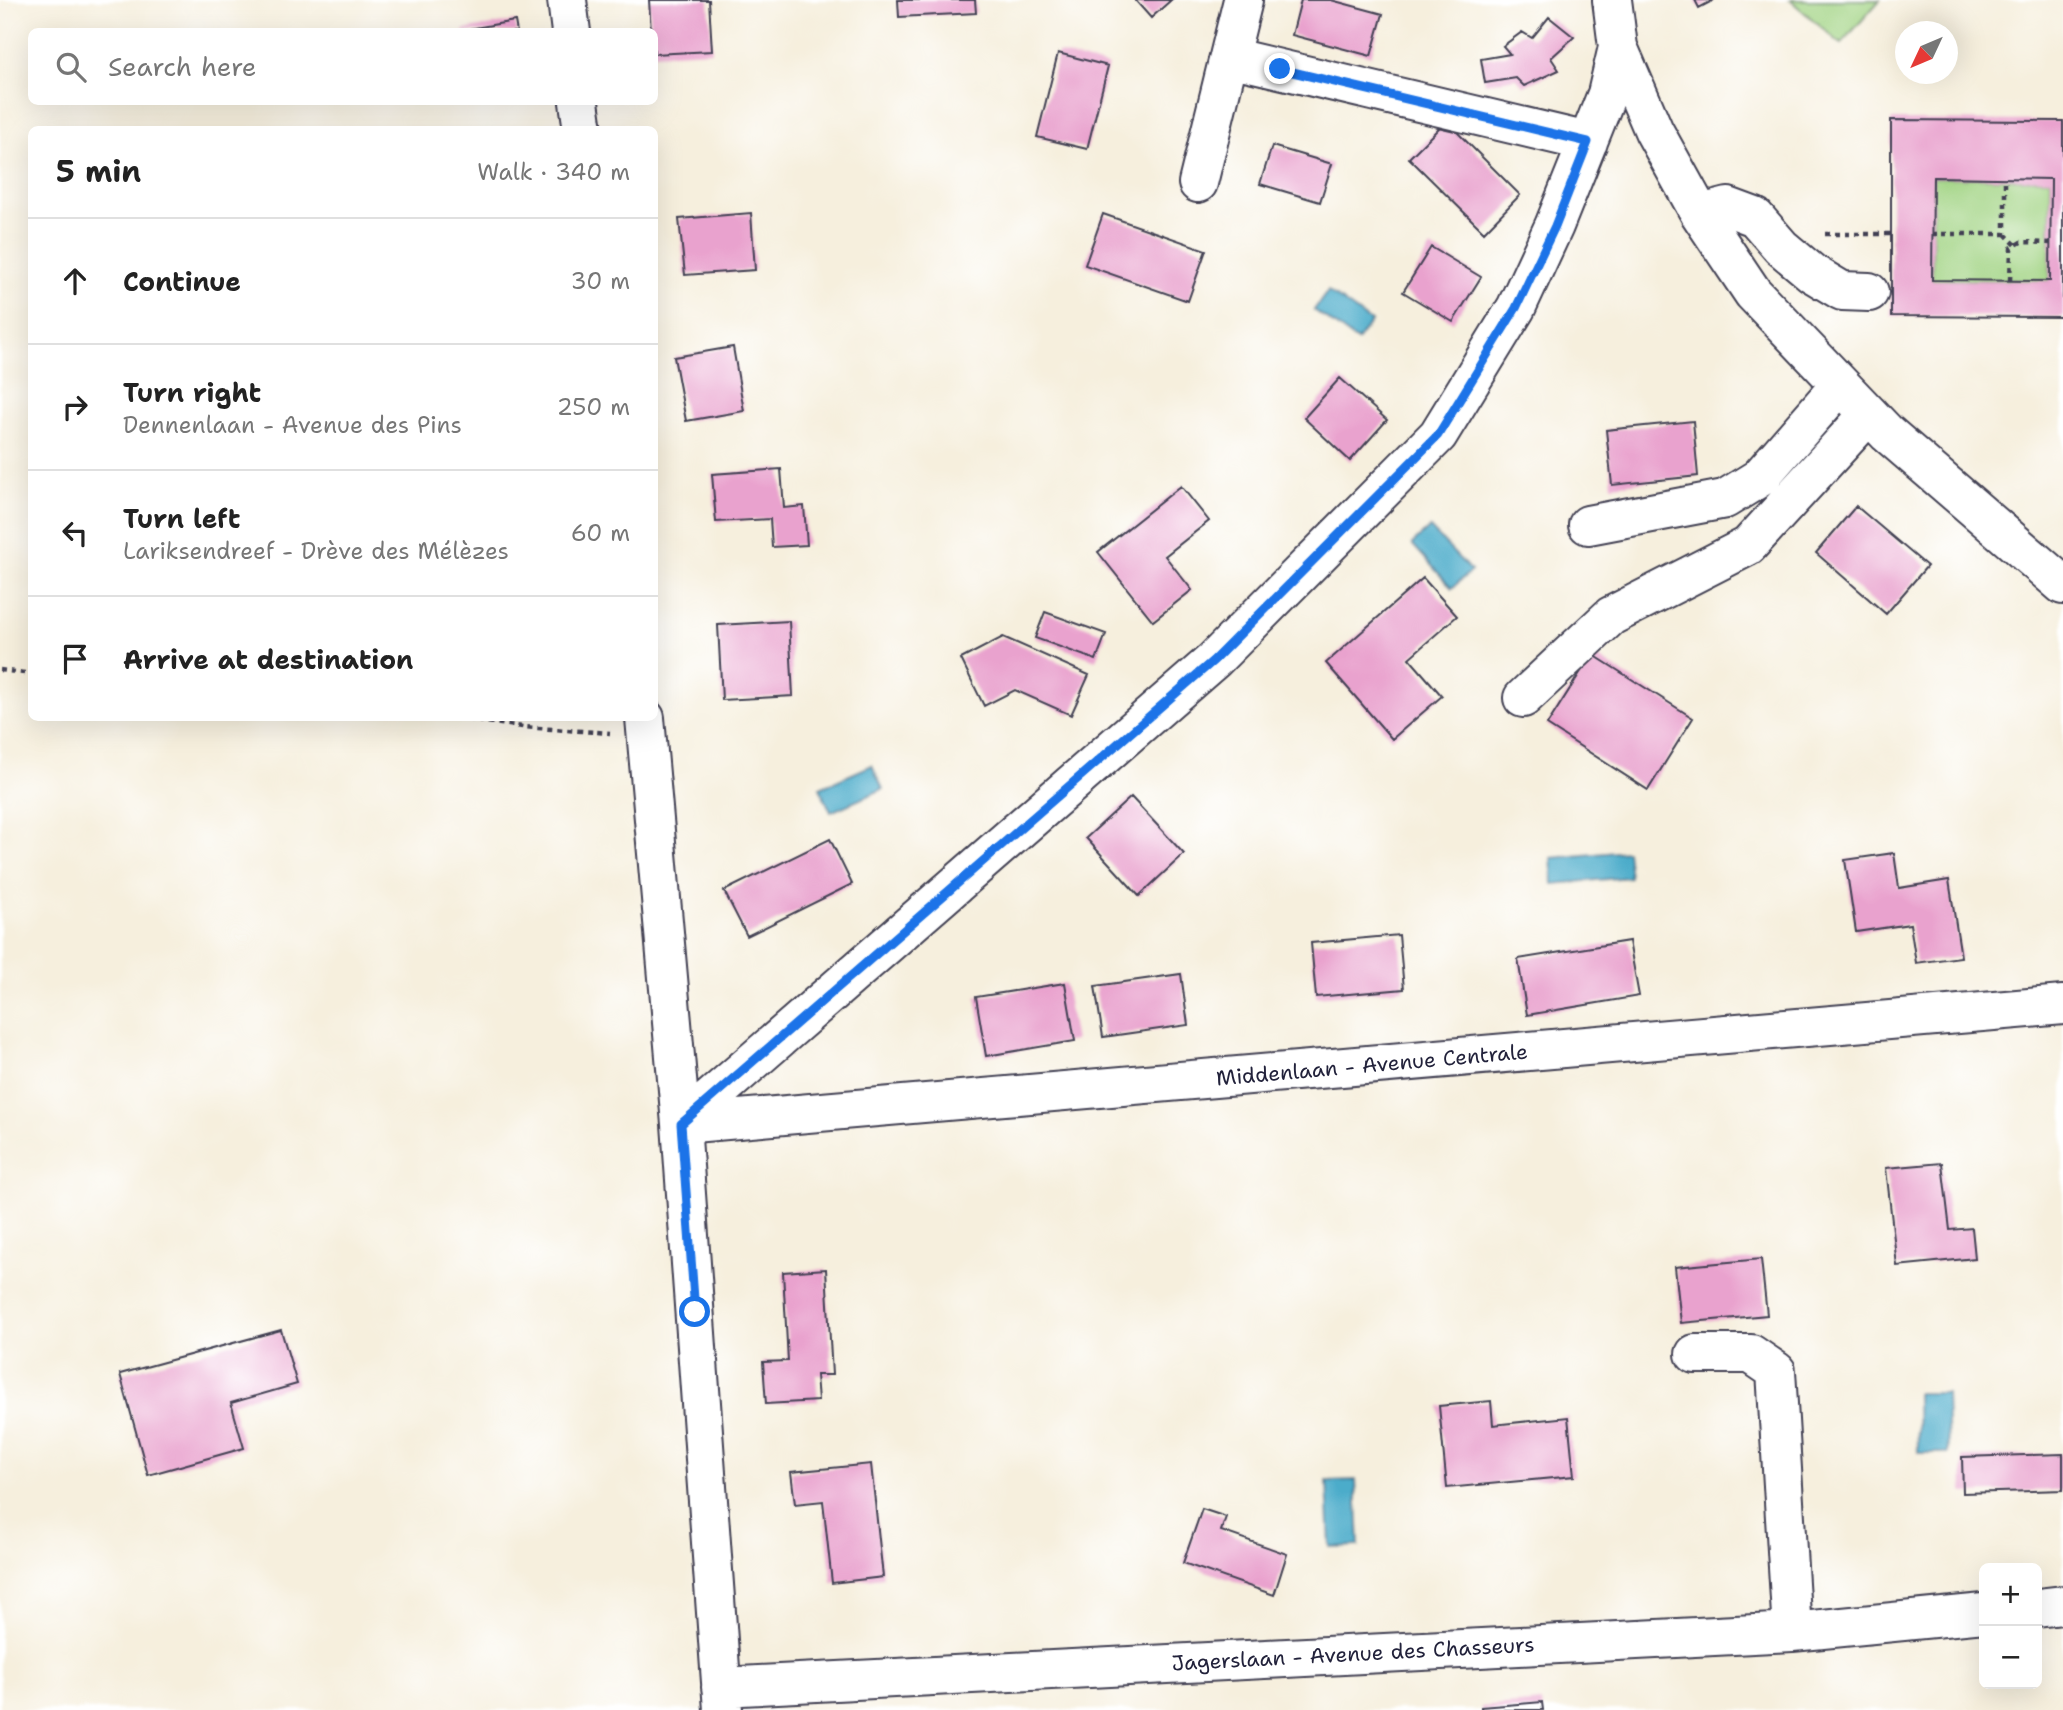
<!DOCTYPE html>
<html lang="en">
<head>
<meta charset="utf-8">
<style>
  body { margin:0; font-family:"Shantell Sans",sans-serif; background:#f6f6f6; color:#222 }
  .controls { position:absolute; right:21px; bottom:21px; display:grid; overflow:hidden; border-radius:10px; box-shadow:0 7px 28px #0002 }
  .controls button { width:63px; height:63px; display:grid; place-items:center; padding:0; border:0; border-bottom:2px solid #e0e0e0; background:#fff; color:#222; font:35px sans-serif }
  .compass { position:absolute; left:1895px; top:21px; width:63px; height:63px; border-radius:50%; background:#fff; box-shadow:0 7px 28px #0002; rotate:226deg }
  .stop { position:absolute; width:21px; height:21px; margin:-16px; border:5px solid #1a73e8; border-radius:50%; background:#fff }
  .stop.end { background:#1a73e8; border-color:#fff; box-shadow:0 2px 7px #0008 }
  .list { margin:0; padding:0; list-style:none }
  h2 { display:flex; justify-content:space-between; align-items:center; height:91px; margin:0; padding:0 28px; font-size:30px }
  h2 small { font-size:23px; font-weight:400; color:#767676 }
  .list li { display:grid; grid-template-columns:46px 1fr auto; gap:21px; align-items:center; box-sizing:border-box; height:126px; padding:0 28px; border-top:2px solid #e0e0e0 }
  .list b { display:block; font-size:26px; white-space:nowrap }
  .list p { margin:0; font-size:23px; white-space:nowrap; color:#767676 }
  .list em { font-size:23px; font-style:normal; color:#767676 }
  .icon { flex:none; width:38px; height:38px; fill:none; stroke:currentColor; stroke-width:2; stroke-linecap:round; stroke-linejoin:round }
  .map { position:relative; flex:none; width:2063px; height:1710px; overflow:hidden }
  .search { position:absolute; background:#fff; box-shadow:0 7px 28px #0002; left:28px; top:28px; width:630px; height:77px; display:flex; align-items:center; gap:18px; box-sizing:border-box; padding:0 24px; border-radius:10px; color:#767676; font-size:26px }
  .panel { position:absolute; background:#fff; box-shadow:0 7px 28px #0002; left:28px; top:126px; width:630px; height:595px; border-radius:10px }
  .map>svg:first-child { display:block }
  .green { fill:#a2d484; stroke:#627b60; stroke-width:2 }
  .water { fill:#4bacca; stroke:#366782; stroke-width:2 }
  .building { fill:#e9a2ce; fill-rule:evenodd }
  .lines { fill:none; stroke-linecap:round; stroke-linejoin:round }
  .minor-casing { stroke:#424153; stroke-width:42 }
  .path { stroke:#424153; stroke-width:4.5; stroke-dasharray:5 5; stroke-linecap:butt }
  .minor { stroke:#fff; stroke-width:38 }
  .route { stroke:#1a73e8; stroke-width:9 }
  .labels { text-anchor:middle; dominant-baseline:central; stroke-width:5; stroke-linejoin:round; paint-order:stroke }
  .street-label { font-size:21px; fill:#22223b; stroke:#fff }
</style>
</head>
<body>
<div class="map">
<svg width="2063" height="1710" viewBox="0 0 2063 1710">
  <rect width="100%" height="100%" fill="#fff"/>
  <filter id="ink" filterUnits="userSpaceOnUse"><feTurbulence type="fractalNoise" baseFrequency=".0143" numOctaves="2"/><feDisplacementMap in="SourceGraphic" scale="14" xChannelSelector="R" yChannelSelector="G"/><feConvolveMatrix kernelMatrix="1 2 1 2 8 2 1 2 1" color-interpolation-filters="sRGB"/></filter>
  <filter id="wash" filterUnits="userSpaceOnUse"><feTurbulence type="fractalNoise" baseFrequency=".00686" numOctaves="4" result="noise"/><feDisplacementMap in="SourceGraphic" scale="28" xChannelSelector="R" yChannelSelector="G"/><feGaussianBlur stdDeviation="1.57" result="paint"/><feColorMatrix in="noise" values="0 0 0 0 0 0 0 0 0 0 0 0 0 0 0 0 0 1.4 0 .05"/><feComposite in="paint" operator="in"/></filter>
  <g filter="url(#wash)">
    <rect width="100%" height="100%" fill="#f6efdd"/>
    <path class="green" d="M1790,0h90l-39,44z
      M1933,177l118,2 -1,102 -118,-1z"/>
    <path class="water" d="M1328,291l43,31 -14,19 -43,-31z
      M1430,528l41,43 -19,17 -40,-44z
      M872,765l11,24 -52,23 -11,-24z
      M1627,851l3,26 -77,7 -2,-26z
      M1917,1393h29l2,60h-30z
      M1356,1480l3,66 -29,1 -3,-66z"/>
    <g id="blocks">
      <path class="building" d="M649,0h60l3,51 -58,3v-22h-3z
        M898,0h77l1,13 -77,4z
        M1135,0h36l-20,18z
        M1301,0h30l52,14 -12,42 -79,-21z
        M1695,0h19l-15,8z
        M1549,17l25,20 -23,21 8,12 -35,16 -8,-8 -31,5 -4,-24 29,-5 -7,-8 19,-14 10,6z
        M515,21l2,11h-54v-2z
        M1058,53l50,13 -21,83 -50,-12z
        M1891,120l172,1v196l-172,-1zM1933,177l118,2 -1,102 -118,-1z
        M1446,121l74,74 -36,37 -75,-74z
        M1272,146l60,18 -12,38 -60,-18z
        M751,213l4,57 -70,5 -6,-56z
        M1103,214l103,36 -18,51 -103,-36z
        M1431,247l50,30 -28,45 -50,-30z
        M733,347l11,64 -58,10 -12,-64z
        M1340,378l47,42 -37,41 -46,-43z
        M1693,421l5,55 -86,9 -6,-55z
        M781,469l3,39 20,-2 3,39 -35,2 -2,-28 -54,3 -4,-48z
        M1181,486l28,35 -44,35 27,34 -39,31 -55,-69z
        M1856,506l71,60 -41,48 -70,-61z
        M1423,578l34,38 -48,42 33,38 -50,43 -66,-76z
        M1045,612l61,22 -10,26 -61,-22z
        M789,621l4,75 -71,4 -4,-75z
        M1003,637l86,38 -18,40 -56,-25 -31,16 -23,-47z
        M1592,654l101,64 -45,72 -101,-65z
        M1131,797l53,57 -45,42 -53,-58z
        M830,839l22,45 -105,52 -23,-45z
        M1894,853l5,35 50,-8 12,77 -45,6 -6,-39 -54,8 -11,-72z
        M1399,935l5,54 -88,8 -5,-54z
        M1629,941l10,55 -112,19 -9,-56z
        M1181,974l7,51 -85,12 -8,-51z
        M1065,983l10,58 -89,15 -10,-59z
        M1942,1163l8,67 22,-2 3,30 -78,8 -11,-98z
        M1761,1259l6,56 -86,8 -6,-56z
        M826,1269l6,106h-16l2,26 -52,3 -3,-42 25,-1 -5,-89z
        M281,1330l16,54 -66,19 13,45 -96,27 -28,-101z
        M1491,1401l2,24 75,-8 6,59 -127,12 -8,-82z
        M2063,1454v36l-100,3 -1,-36z
        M871,1464l12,113 -51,6 -9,-82 -28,3 -4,-32z
        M1202,1509l24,8 -5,14 66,23 -13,41 -91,-32z
        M1542,1702l1,8h-62v-3z"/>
    </g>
  </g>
  <g filter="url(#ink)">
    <use href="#blocks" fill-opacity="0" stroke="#424153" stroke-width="2"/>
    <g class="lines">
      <defs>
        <path id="minor" d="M567,0l4,32
          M1612,0l6,47 36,84 46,83 53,79 134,140 176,152
          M1229,57l359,85
          M579,102l4,28
          M1198,183l45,-183
          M1700,214l28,-7 27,10 26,30 31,26 30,18 27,1
          M1588,525l137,-26 34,-21 81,-93
          M1523,698l88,-82 137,-70 121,-132
          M645,718l36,406 42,586
          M681,1124l533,-464 224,-225 78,-127 38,-82 53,-132 11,-47
          M681,1124l1382,-119
          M1695,1354h56l25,17 16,261
          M2037,1608l26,-3
          M721,1687l1071,-55 192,-19"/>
      </defs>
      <use href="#minor" class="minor-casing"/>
      <path class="path" d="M1825,234h66
        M1932,234h73v-56
        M2005,234l11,11
        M2010,281l1,-33 10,-6 29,1
        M0,670l32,4
        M458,718l65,9 87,6"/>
      <use href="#minor" class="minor"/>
    </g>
  </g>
  <g class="lines" filter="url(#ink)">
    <path class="route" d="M695,1312l-14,-188 533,-464 224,-225 78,-127 39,-82 33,-84 -308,-73"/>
  </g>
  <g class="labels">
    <g class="street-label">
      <text transform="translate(1372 1065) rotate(-5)">Middenlaan - Avenue Centrale</text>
      <text transform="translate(1353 1654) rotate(-3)">Jagerslaan - Avenue des Chasseurs</text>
    </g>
  </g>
</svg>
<div class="controls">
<button>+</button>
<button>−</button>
</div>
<svg class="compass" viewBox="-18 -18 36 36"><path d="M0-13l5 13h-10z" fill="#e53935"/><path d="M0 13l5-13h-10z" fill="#767676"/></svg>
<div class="stop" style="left:695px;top:1312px"></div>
<div class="stop end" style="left:1280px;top:69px"></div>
<div class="search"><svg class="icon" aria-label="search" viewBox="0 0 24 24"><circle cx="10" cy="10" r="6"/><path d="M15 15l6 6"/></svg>Search here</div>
<section class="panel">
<h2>5 min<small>Walk · 340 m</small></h2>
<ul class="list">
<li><svg class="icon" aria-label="ahead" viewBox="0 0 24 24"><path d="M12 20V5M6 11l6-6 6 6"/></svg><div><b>Continue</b></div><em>30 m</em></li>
<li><svg class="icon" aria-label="right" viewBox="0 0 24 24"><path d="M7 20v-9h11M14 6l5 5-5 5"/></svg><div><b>Turn right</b><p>Dennenlaan - Avenue des Pins</p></div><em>250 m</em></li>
<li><svg class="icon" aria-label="left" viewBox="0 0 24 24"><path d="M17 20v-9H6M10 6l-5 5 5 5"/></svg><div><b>Turn left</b><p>Lariksendreef - Drève des Mélèzes</p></div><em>60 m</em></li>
<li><svg class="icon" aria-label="arrive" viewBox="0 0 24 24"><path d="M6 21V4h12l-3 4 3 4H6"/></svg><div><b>Arrive at destination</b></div></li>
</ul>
</section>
</div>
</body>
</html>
